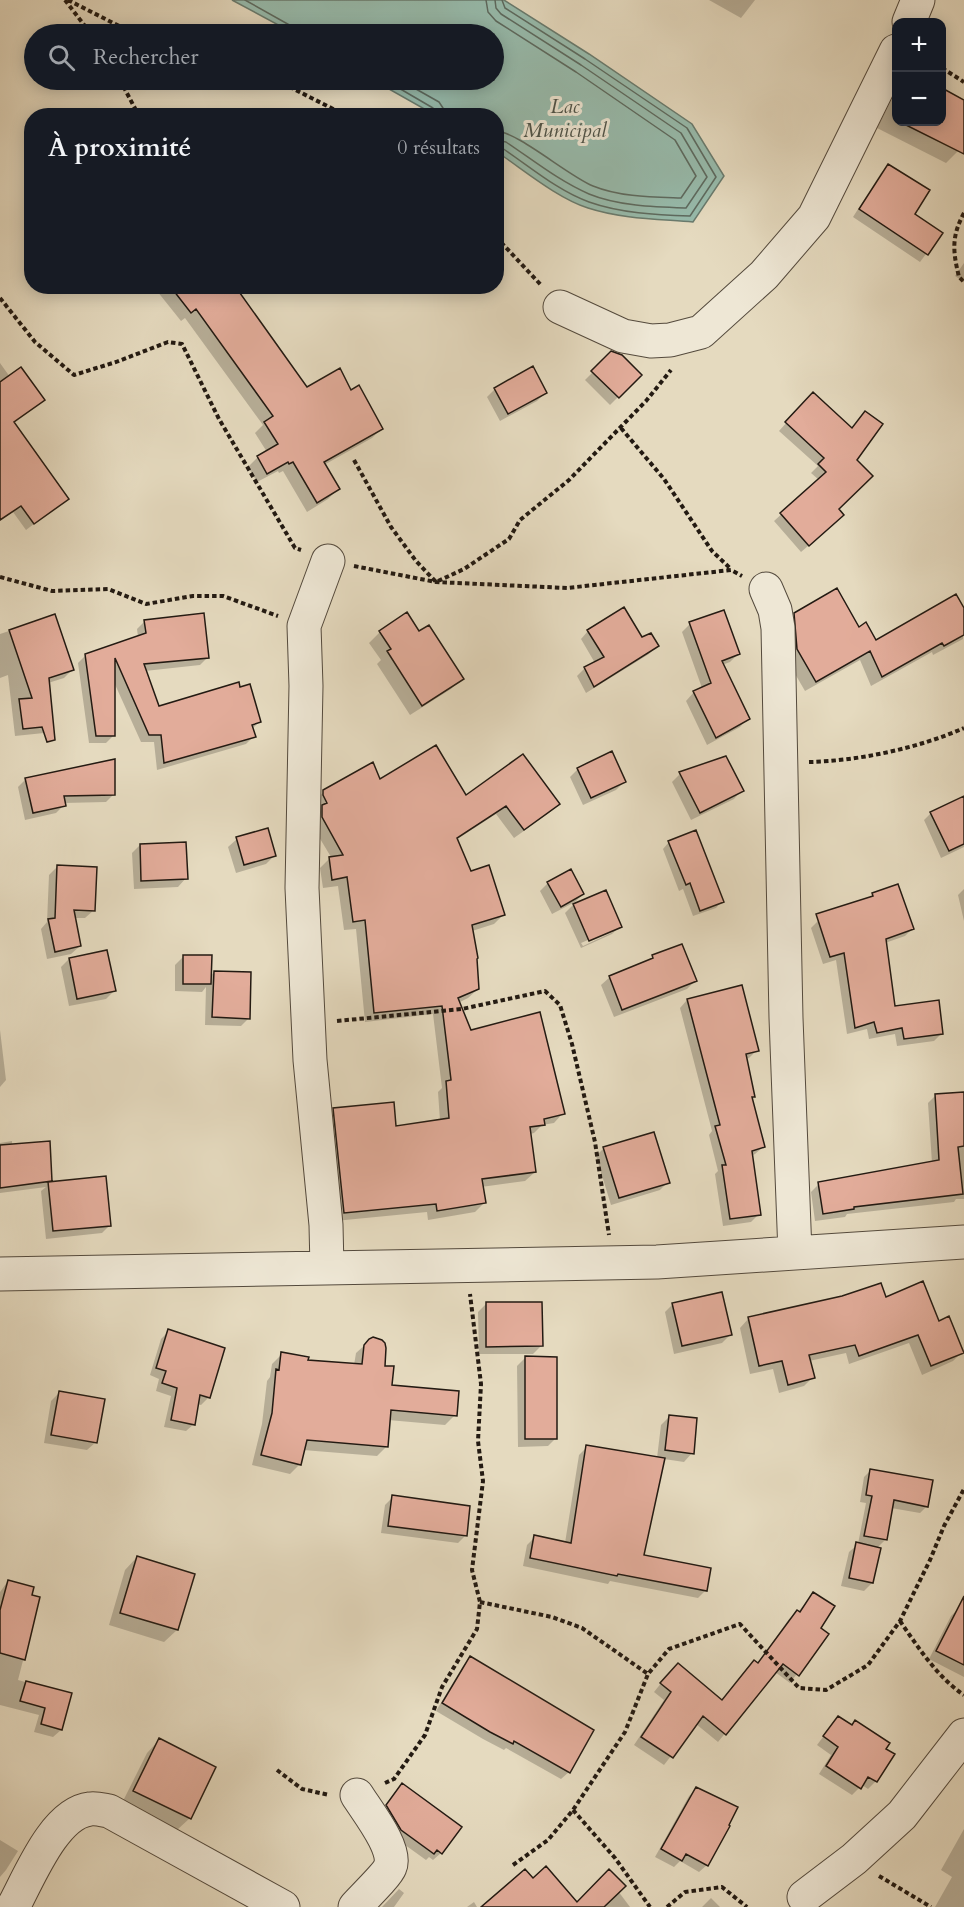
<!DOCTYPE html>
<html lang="fr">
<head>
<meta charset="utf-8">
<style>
  body { margin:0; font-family:Cardo,serif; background:#242831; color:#f1f3f6 }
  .controls { position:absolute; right:18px; top:18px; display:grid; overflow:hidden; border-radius:12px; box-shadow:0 3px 15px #0003 }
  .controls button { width:54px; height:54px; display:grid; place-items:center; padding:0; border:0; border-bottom:2px solid #363941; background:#171b24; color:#f1f3f6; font:30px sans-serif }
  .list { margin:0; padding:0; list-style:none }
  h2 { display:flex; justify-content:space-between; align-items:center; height:78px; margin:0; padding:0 24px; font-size:26px }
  h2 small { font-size:20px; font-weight:400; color:#9ea1a6 }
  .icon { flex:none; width:33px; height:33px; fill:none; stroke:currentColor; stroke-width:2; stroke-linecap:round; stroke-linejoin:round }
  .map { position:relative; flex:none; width:964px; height:1907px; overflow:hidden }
  .search { position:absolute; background:#171b24; box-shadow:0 3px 15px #0003; left:24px; top:24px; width:480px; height:66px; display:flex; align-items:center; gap:15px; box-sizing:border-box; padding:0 21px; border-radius:33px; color:#9ea1a6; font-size:22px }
  .panel { position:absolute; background:#171b24; box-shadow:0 3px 15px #0003; left:24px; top:108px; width:480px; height:186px; border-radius:24px }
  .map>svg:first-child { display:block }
  .water { fill:#97bbac; stroke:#697b6e; stroke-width:1.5 }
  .shadow { fill:#0003; fill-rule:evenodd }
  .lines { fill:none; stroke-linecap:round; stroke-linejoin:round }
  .shore { stroke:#5d6a5f; stroke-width:1.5 }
  .building { fill:#e2ac9a; stroke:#231a12; stroke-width:1.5 }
  .minor-casing { stroke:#544a3d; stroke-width:35 }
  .path { stroke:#231a12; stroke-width:4; stroke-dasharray:4.5 3; stroke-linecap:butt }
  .minor { stroke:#eee7d5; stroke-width:33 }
  .labels { text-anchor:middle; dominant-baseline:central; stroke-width:6; stroke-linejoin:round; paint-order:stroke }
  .water-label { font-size:21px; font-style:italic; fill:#4c5248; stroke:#eee7d5 }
</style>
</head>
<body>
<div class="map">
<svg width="964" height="1907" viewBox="0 0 964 1907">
  <rect width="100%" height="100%" fill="#e5dabf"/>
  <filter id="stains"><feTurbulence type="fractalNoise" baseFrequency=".00333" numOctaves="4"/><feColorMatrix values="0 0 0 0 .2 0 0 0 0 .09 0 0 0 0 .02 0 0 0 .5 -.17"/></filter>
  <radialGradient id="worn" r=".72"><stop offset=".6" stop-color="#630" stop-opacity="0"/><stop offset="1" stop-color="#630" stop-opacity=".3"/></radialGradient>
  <path class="water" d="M232,0h272l85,54 103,70 32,52 -31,46c-35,-3 -71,-3 -105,-14 -31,-10 -64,-38 -91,-56l-1,-36 -61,-1 -62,-35h121v-46h-199z"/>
  <path class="shadow" d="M709,0h46l-14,18z
    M942,90l22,11v38l-6,12 -12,12 -69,-35 19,-37v31h46z
    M888,166l25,48 28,20 -21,28 -67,-45 28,-44z
    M964,263v19l-9,-6z
    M153,286h85l-3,3 71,100 45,3 30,37 -9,9 -48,27 14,24 -10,10 -21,13 -24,-41 -4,2 -1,-2 -21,11 -9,-15 10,-10 9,-5 -12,-19 8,-8 -78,-107 -4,3z
    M612,353l28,22 -30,30 -25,-25z
    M0,363l10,14 33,23 -30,24 54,75 -41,31 -13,-18 -13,9z
    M495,389l50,4 -8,8 -37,20 -13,-24z
    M806,401l45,28 14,-17 -10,48 -18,49 -2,14 -34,29 -27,-31 45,-41 -8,-7 7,-7 -39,-35z
    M964,612l-1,27 -30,16 -1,-3 -61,34 -11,-26 -55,31 -18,-31 -2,-36 10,-10 63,15 17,13z
    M54,616l18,54 -8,8 -16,5 -4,50 -29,3 -7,-61 -8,3v-44z
    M145,621l63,36 -8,8 -55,6 13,37 101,14 -7,7 2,7 -8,8 -89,26 -3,-28h-13l-28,-62 1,55 -8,8h-17l-11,-80 8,-8 52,-18 -1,-8z
    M690,624l48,30 -8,8 -8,3 26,53 -8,9 -33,18 -21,-44 8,-9 8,-4 -20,-56z
    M588,631l54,8 15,7 -8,8 -63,39 -9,-17 8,-8 10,-5 -14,-24z
    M380,632l39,1 43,45 -11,11 -41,26 -33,-51 4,-4 -12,-17z
    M578,769l46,13 -8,8 -33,15 -13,-28z
    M680,774l62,16 -8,9 -43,21 -19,-38z
    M26,779l88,15 -8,8 -42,1v2l-8,8 -31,7 -7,-33z
    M379,781l86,16 93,7 -9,9 -35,25 -18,-24 -40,26 14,32 34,42 -10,10 -22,7 6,58 -10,9 -10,5 13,29 92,81 -9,10 -12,2 -8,8 -4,1 5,38 -10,9 -44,6 3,16 -9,9 -47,8 -1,-8 -92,9 -10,-103 9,-9 61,19 45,-7 -2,-29 4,-4 -9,-74 -68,8 -9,-93 -12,1 -6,-44 -15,2 -3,-20 11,-11 -18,-30 1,-26 10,-9z
    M964,798v49l-23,11 -17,-38 7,-7z
    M237,839l37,17 -8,8 -30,9 -8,-26z
    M669,842l53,59 -6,7 -23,8 -10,-27 -4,2 -16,-42z
    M140,845l46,33 -8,9 -44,2 -2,-36z
    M57,867l37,43 -9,8h-11l6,28 -9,8 -24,5 -6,-30 6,-7 2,-47z
    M548,883l35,11 -8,8 -23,12 -12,-23z
    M964,889v32l-6,-26z
    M605,892l15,34 -8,8 -31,14 -16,-35 8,-8zM613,929v3l-30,14 -2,-3z
    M819,920l93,9 -7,7 -20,7 9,65 47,26 -7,7 -37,5 -2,-12 -26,5 -2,-10 -20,5 -11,-74 -13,4 -12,-36z
    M653,956l42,25 -8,8 -73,28 -13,-32 9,-8 37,-15z
    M183,957l27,20 4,-5 35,46 -8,8 -36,-1 1,-38 -4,5 -27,-1v-26z
    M69,959l45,32 -8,8 -37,7 -8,-39z
    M687,1000l70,50 -8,8 -4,1 9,37 -3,3 12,48 -8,7 -4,2 8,58 -8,8 -28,4 -8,-52 3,-3 -9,-36 3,-4 -32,-123z
    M0,1030l6,50 -6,7z
    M964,1094v105h-8l-2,3 -107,12 -2,3 -30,4 -4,-29 8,-8 113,-21 -4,-60 8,-8z
    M12,1141v5l39,34 -4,4 58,-6 5,47 -8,8 -56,6 -5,-48 5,-4 -46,6v-50z
    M604,1148l64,34 -8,8 -49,15 -15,-49z
    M885,1299l53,23 24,30 -9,9 -31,14 -13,-32 -60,21 -3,-11 -37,8 4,16 -9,9 -25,7 -6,-24 -23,5 -10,-46 9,-10z
    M487,1303l54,43 -8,8h-54l-1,-42z
    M673,1304l57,31 -8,8 -48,11 -9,-42z
    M169,1331l39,67 -7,7 -4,-1 -3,20 -8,7 -22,-4 7,-31 -15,-5 3,-12 -9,-4 11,-36z
    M367,1343l16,24 8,19 64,29 -10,10 -57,-5 -1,26 -10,10 -74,-6 -3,14 -10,10 -38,-9 10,-41 5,-43 3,-4 2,-13 10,-10 25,8 47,3 2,-12z
    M525,1358l31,80 -8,8 -30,1 -1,-81z
    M59,1393l37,49 -9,8 -43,-7 7,-42z
    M669,1417l23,36 -8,9 -20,-3 -22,98 64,33 -8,8 -88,-17 -2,3 -85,-18 4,-21 8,-8 30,6 14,-88 8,-8 70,11 4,-33z
    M871,1470l56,36 -7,7 -29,-5 -5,31 -9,9 -5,35 -8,8 -23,-5 8,-34 9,-8 8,-41 -6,-1 4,-25z
    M393,1497l72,39 -7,7 -77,-10 4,-28z
    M137,1557l56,18 -16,55 -13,12 -55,-17 16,-55z
    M8,1581l23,15 8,2 -21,82 52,14 -9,36 -8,7 -19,-5 5,-17 -39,-10v-113z
    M813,1594l6,34 8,6 -37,49 -15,-11 -57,70 -22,-18 -32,41 -30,-20 30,-45 -10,-8 16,-20 51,29 25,-31 8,-8 3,2 32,-45 9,-7z
    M959,1608l5,3v66l-35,-18 22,-43z
    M471,1658l98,114 -8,7 -55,-31 -2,2 -21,-11 -47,-28 27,-45z
    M838,1717l13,9 4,-4 29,27 -8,32 -8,8 -6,-4 -10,10 -33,-21 12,-19 -14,-10z
    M159,1740l31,78 -13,12 -55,-27 25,-50z
    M696,1789l11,76 -8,7 -19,-11 -6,6 -19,-10 34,-61z
    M398,1791l43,62 -8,7 -4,-3 -3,3 -32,-23 -11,-25z
    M964,1829v78h-29l17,-30 -11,-7z
    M0,1840l18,11 -12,19 -6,7z
    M533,1880l44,24 41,-13 12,16h-147z
    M399,1889l5,4 -10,14h-12z
    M711,1898l9,9h-18z
    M474,1902l3,5h-10z"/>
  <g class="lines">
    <path class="shore" d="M245,0l48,27 4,7
      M486,0l2,12 8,9 80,51 99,68 21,36 -15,22c-29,-1 -61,-1 -88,-12 -26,-11 -75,-54 -97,-55
      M495,0l1,8 5,6 80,51 100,68 26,44 -21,31c-31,-1 -68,-2 -97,-14 -30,-13 -56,-34 -83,-52l-10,-2
      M385,80l48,28 4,8
      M400,80l39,22 4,6 1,8
      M496,148h6c27,18 56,43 87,54 31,11 67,13 101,14l26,-39 -29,-49 -102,-69 -80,-51 -3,-8"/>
  </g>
  <path class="building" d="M942,88l22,12v54l-64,-32h42z
    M888,164l42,26 -15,24 28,19 -15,22 -69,-46z
    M170,286h65l72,101 33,-19 11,22 8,-5 24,44 -59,33 16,27 -23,14 -24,-41 -4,2 -1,-2 -21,12 -10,-18 21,-12 -14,-22 9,-6 -77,-107 -5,4z
    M611,351l11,4 20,20 -23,23 -28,-27z
    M533,366l14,27 -39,21 -14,-26z
    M21,367l24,33 -31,22 55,77 -35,25 -13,-18 -21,14v-138z
    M813,392l39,36 13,-17 18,13 -26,36 16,16 -34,33 5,6 -35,31 -29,-33 46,-41 -8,-8 6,-6 -39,-36z
    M837,588l22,39 7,-5 10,18 80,-46 8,14v27l-20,11 -2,-3 -60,34 -12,-26 -54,31 -19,-33 -3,-36z
    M624,607l18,30 9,-4 8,13 -65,41 -10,-20 20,-10 -17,-27z
    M724,610l16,44 -18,7 28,58 -34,19 -23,-47 18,-8 -22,-61z
    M407,612l12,19 10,-6 35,54 -42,27 -35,-55 4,-2 -12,-18z
    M204,613l5,45 -65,6 15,42 80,-24 1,5 10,-3 11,38 -9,3 4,12 -92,26 -3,-28h-12l-34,-77v78h-19l-11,-82 61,-21 -2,-13z
    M55,614l19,56 -25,8 6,62 -8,2 -5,-15 -19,2 -4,-30 13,-1 -23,-68z
    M436,745l30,50 57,-41 37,50 -36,26 -18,-24 -49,32 14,33 18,-6 16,50 -33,10 6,33 -1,1 2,30 -21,9 13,32 69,-18 25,102 -21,5 1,6 -15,2 6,45 -54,7 4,24 -49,8 -1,-7 -92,9 -11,-105 61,-6 2,24 53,-8 -3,-37 5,-1 -9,-74 -68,7 -9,-93 -12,2 -6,-45 -15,3 -3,-23 14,-2 -21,-38v-12l5,-2 -4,-8v-5l50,-28 7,17z
    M612,751l14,31 -35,16 -14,-30z
    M726,756l18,35 -44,22 -21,-41z
    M115,759v36l-51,1 2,10 -33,7 -8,-35z
    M964,796v48l-15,7 -19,-39z
    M268,828l8,28 -32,9 -8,-28z
    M696,830l28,72 -24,9 -10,-28 -4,2 -18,-44z
    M186,842l2,37 -47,2 -1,-37z
    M57,865l40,2 -2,44 -21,-1 7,36 -26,6 -7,-33 7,-1z
    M571,869l13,25 -23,13 -14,-25z
    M898,884l16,45 -28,10 9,67 44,-6 4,34 -39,5 -2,-11 -25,5 -3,-11 -19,6 -11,-75 -14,4 -14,-43 57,-18 -1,-3z
    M606,890l16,37 -33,14 -16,-37z
    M682,944l15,37 -75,29 -13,-34 44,-18 -1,-3z
    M107,950l9,41 -39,8 -8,-41z
    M183,955h29l-1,29h-28z
    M214,971l37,1 -1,47 -38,-2z
    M742,985l17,66 -13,3 9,43h-3l13,50 -13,4 9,64 -31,4 -8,-54h4l-11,-39 5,-1 -33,-126z
    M964,1092v54l-6,1 5,47 -109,13v2l-31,5 -5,-32 121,-22 -4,-66z
    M654,1132l16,51 -51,15 -16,-51z
    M50,1141l2,40 -52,7v-43z
    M106,1176l5,50 -58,5 -5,-49z
    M923,1281l16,40 10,-5 15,37 -33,13 -13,-31 -59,21 -4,-11 -46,10 6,23 -27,7 -6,-24 -23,5 -11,-49 94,-21 39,-13 5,14z
    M722,1292l10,43 -50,11 -10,-43z
    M486,1302h56l1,44 -57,1z
    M168,1329l57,19 -15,50 -10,-3 -5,30 -24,-5 6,-32 -15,-5 4,-12 -10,-3z
    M373,1337l9,3 3,3 1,5 -1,18h9l-2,19 67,6 -2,25 -66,-6 -3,37 -81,-7 -6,25 -40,-10 11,-42 4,-44 3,1 2,-18 28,5 -1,3 54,4 2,-19 5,-6z
    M525,1356l32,1v82h-32z
    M59,1391l46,8 -8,44 -46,-8z
    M669,1415l28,3 -3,36 -29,-4z
    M586,1445l79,13 -21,97 67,13 -4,23 -89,-17 -1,2 -87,-18 4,-23 37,8z
    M870,1469l63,11 -5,27 -34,-7 -7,40 -23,-4 8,-40 -6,-1z
    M392,1495l78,11 -3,30 -79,-10z
    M856,1542l25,6 -8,35 -24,-5z
    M137,1556l58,18 -17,56 -58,-17z
    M8,1580l26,7 -2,8 8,2 -15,63 -25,-7v-43z
    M813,1592l22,14 -14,22 8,6 -30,42 -16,-12 -57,71 -23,-19 -30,42 -32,-21 30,-45 -11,-9 18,-20 44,37 32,-40 4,3 39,-53 3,2z
    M964,1596v69l-28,-14z
    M470,1656l124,74 -24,43 -56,-32 -1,3 -23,-12 -48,-29z
    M26,1681l46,12 -10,37 -21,-6 4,-16 -25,-7z
    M838,1716l14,9 3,-5 35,23 -4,6 9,5 -18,28 -9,-5 -7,12 -35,-23 12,-19 -15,-11z
    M159,1738l57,29 -25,52 -58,-28z
    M402,1783l60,44 -20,27 -5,-4 -3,4 -33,-24 -15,-25z
    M696,1787l42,20 -9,18 1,1 -22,40 -22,-12 -4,7 -21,-12z
    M546,1866l31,36 32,-33 17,17 -22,21h-123l44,-38 8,9z"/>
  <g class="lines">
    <defs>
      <path id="minor" d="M909,22l9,-22
        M560,307l63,29 28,5 19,-1 31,-8 63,-57 50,-58 82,-166
        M766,589l9,21 3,18 8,390 9,235
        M327,1268l-1,-43 -16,-165 -8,-172 4,-202 -2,-60 24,-65
        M0,1274l657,-12 307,-20
        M804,1897l50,-38 48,-44 62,-80
        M13,1907c16,-29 41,-94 77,-98 6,-1 13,1 19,2l174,96
        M355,1907c7,-8 32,-32 35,-40 8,-17 -23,-56 -33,-72"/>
    </defs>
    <use href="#minor" class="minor-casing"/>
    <path class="path" d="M65,0l26,34
      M68,0l55,28 17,6
      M942,68l22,14
      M120,80l19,36
      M276,80l71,36
      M964,213c-13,24 -11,39 -5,64l5,5
      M496,237l46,49
      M0,298l35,44 39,33 42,-13 52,-20 14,2 37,75 76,129 6,2
      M621,428l43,51 48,72 19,18
      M354,460l37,67 25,34 20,21 28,-13 45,-30 11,-19 49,-40 77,-79 25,-31
      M354,566l82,16 131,6 164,-18 11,6
      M0,577l52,14 56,-2 38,15 47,-8h30l55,20
      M809,762c49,-1 110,-14 155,-34
      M337,1021l125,-12 83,-18 15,14 12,39 23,98 14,93
      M480,1602l72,15 30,11 66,46 21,-25 71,-25 59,64 27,2 42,-25 32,-44 30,-61 14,-34 20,-37
      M900,1621c18,26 37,56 64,74
      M277,1770l25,19 27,6
      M385,1783l9,-4 31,-44 17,-48 35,-58 3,-27 -8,-32 11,-89 -5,-40 3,-57 -11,-90
      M573,1810l42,48 35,49
      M513,1865l35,-25 25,-30 52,-78 23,-58
      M879,1876l52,31
      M667,1907l18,-15 37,-5 25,20"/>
    <use href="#minor" class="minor"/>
  </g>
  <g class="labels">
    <g class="water-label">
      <text x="565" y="106">Lac<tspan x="565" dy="24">Municipal</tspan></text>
    </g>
  </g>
  <rect width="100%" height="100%" filter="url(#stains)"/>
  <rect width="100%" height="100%" fill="url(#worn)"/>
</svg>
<div class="controls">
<button>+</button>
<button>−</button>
</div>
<div class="search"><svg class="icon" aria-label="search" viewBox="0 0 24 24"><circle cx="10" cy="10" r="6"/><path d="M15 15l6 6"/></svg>Rechercher</div>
<section class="panel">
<h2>À proximité<small>0 résultats</small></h2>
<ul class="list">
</ul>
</section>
</div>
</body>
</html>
